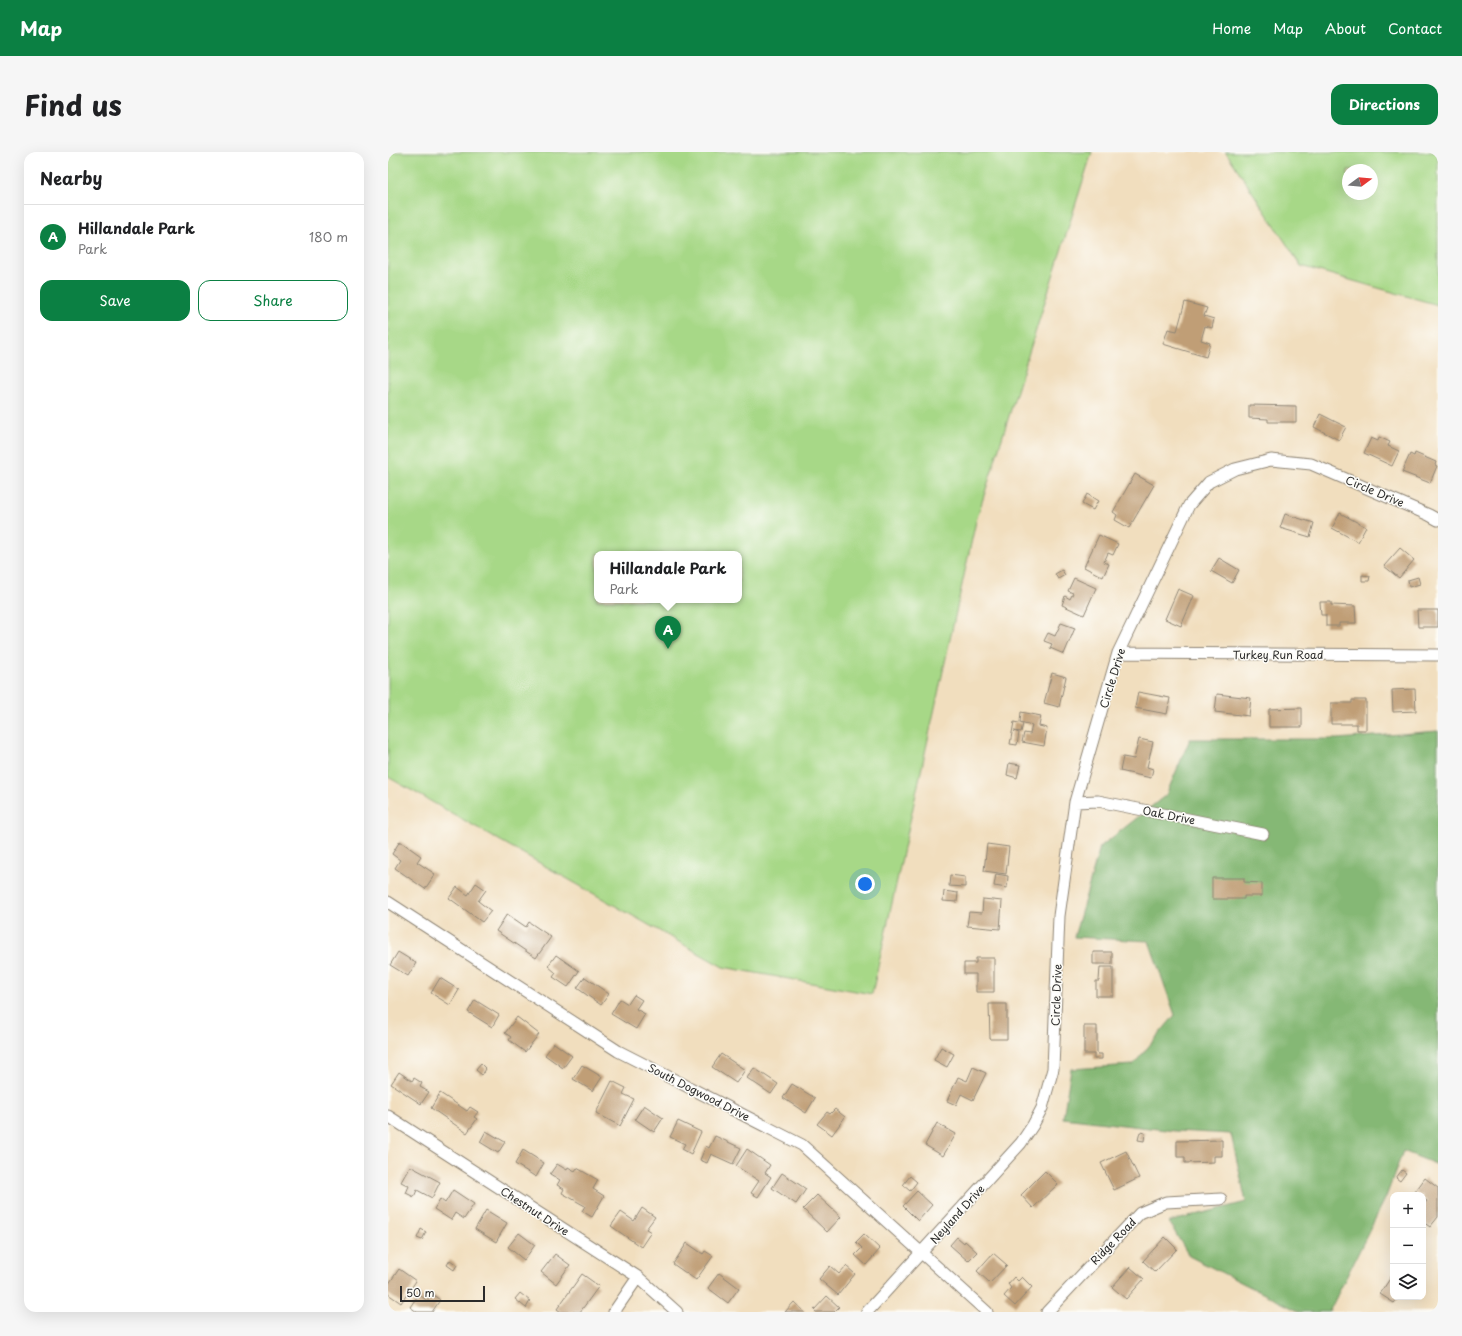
<!DOCTYPE html>
<html lang="en">
<head>
<meta charset="utf-8">
<style>
  body { margin:0; font-family:"Playpen Sans",sans-serif; background:#f6f6f6; color:#202124 }
  .controls { position:absolute; right:12px; bottom:12px; display:grid; overflow:hidden; border-radius:8px; box-shadow:0 4px 16px #0002 }
  .controls button { width:36px; height:36px; display:grid; place-items:center; padding:0; border:0; border-bottom:1px solid #e0e0e0; background:#fff; color:#202124; font:20px sans-serif }
  .compass { position:absolute; left:954px; top:12px; width:36px; height:36px; border-radius:50%; background:#fff; box-shadow:0 4px 16px #0002; rotate:74deg }
  .scale { position:absolute; left:12px; bottom:10px; width:85px; box-sizing:border-box; padding-left:4px; border:2px solid #2b2b2b; border-top:0; font-size:11px; line-height:14px; white-space:nowrap; color:#2b2b2b; -webkit-text-stroke:3px #fdfcf7; paint-order:stroke }
  .you { position:absolute; left:477px; top:732px; width:14px; height:14px; margin:-10px; border:3px solid #fff; border-radius:50%; background:#1a73e8; box-shadow:0 0 0 6px #1a73e833 }
  .badge { display:grid; place-items:center; width:26px; height:26px; border-radius:50%; background:#0b8043; color:#fff; font-size:13px; font-weight:700 }
  .pin { position:absolute; translate:-50% -33px; filter:drop-shadow(0 1px 2px #0008) }
  .pin::after { content:''; position:absolute; top:21px; width:14px; height:12px; background:inherit; clip-path:polygon(0 0,100% 0,50% 100%) }
  .popup { position:absolute; left:206px; top:399px; width:148px; height:52px; box-sizing:border-box; display:grid; place-content:center; border-radius:8px; background:#fff; filter:drop-shadow(0 1px 3px #0005); font-size:13px; white-space:nowrap; color:#757577 }
  .popup b { font-size:15px; color:#202124 }
  .popup::after { content:''; position:absolute; left:50%; top:100%; margin-left:-8px; border:8px solid transparent; border-top-color:#fff }
  .list { margin:0; padding:0; list-style:none }
  h2 { display:flex; justify-content:space-between; align-items:center; height:52px; margin:0; padding:0 16px; font-size:17px }
  h2 small { font-size:13px; font-weight:400; color:#757577 }
  .list li { display:grid; grid-template-columns:26px 1fr auto; gap:12px; align-items:center; box-sizing:border-box; height:64px; padding:0 16px; border-top:1px solid #e0e0e0 }
  .list b { display:block; font-size:15px; white-space:nowrap }
  .list p { margin:0; font-size:13px; white-space:nowrap; color:#757577 }
  .list em { font-size:13px; font-style:normal; color:#757577 }
  .actions { display:flex; gap:8px; padding:12px 16px }
  .actions a { flex:1; padding:9px 0; border:1px solid #0b8043; border-radius:12px; text-align:center; font-size:14px; color:#0b8043 }
  .actions .main { background:#0b8043; color:#fff }
  .icon { flex:none; width:22px; height:22px; fill:none; stroke:currentColor; stroke-width:2; stroke-linecap:round; stroke-linejoin:round }
  .map { position:relative; flex:none; width:1050px; height:1160px; overflow:hidden; border-radius:12px }
  header { display:flex; align-items:center; gap:24px; box-sizing:border-box; height:56px; padding:0 20px; background:#0b8043; color:#fff }
  header strong { font-size:19px }
  nav { display:flex; gap:22px; margin-inline-start:auto; font-size:14px }
  .intro { display:flex; align-items:center; justify-content:space-between; box-sizing:border-box; height:96px; padding:0 24px }
  h1 { margin:0; font-size:28px }
  .button { padding:10px 18px; border-radius:12px; background:#0b8043; color:#fff; font-size:14px; font-weight:700 }
  main { display:flex; gap:24px; padding:0 24px }
  aside { flex:1; background:#fff; border-radius:12px; box-shadow:0 4px 16px #0002 }
  .map>svg:first-child { display:block }
  .green { fill:#a7d887; stroke:#698259; fill-rule:evenodd }
  .forest { fill:#85b874; stroke:#587250 }
  .building { fill:#c09e76 }
  .lines { fill:none; stroke-linecap:round; stroke-linejoin:round }
  .street-casing { stroke:#8e8474; stroke-width:13 }
  .street { stroke:#fff; stroke-width:11 }
  .labels { text-anchor:middle; dominant-baseline:central; stroke-width:3; stroke-linejoin:round; paint-order:stroke }
  .street-label { font-size:11px; fill:#2b2b2b; stroke:#fdfcf7 }
</style>
</head>
<body>
<header>
<strong>Map</strong>
<nav><a>Home</a><a>Map</a><a>About</a><a>Contact</a></nav>
</header>
<div class="intro"><h1>Find us</h1><a class="button">Directions</a></div>
<main>
<aside>
<h2>Nearby<small></small></h2>
<ul class="list">
<li><span class="badge">A</span><div><b>Hillandale Park</b><p>Park</p></div><em>180 m</em></li>
</ul>
<div class="actions"><a class="main">Save</a><a>Share</a></div>
</aside>
<div class="map">
<svg width="1050" height="1160" viewBox="0 0 1050 1160">
  <rect width="100%" height="100%" fill="#fdfcf7"/>
  <filter id="ink" filterUnits="userSpaceOnUse"><feTurbulence type="fractalNoise" baseFrequency=".025" numOctaves="2"/><feDisplacementMap in="SourceGraphic" scale="8" xChannelSelector="R" yChannelSelector="G"/><feConvolveMatrix kernelMatrix="1 2 1 2 8 2 1 2 1" color-interpolation-filters="sRGB"/></filter>
  <filter id="wash" filterUnits="userSpaceOnUse"><feTurbulence type="fractalNoise" baseFrequency=".012" numOctaves="4" result="noise"/><feDisplacementMap in="SourceGraphic" scale="16" xChannelSelector="R" yChannelSelector="G"/><feGaussianBlur stdDeviation="0.9" result="paint"/><feColorMatrix in="noise" values="0 0 0 0 0 0 0 0 0 0 0 0 0 0 0 0 0 1.4 0 .05"/><feComposite in="paint" operator="in"/></filter>
  <g filter="url(#wash)">
    <rect width="100%" height="100%" fill="#f1debe"/>
    <path class="green" d="M0,0h704l-116,369 -104,473 -149,-27 -335,-190zM209,402h142v46h-142z
      M837,0h213v153l-137,-39 -73,-111zM960,18h24v24h-24z"/>
    <path class="forest" d="M1050,579v434l-35,-14 -17,46 -57,115h-29l-111,-56 -20,-34 77,-20 -15,-68 -56,-3 -112,-13 8,-49 62,-4 42,-50 -26,-74 -75,-4 26,-90 66,-52 24,-56h147z"/>
    <g id="blocks">
      <path class="building" d="M797,150l22,6 -3,8 10,3 -2,9 -7,-2 -4,14 9,3 -4,14 -43,-13 5,-15 9,2z
        M861,253l47,1v16h-28v-3l-19,-1z
        M932,262l26,13 -7,13 -25,-13z
        M991,285l11,5 -2,4 11,5 -7,15 -28,-13 7,-15 7,3z
        M1027,301l21,9 -1,3 2,1 -7,17 -28,-11 8,-18 4,2z
        M747,322l19,11 -25,43 -14,-8 2,-5 -4,-3z
        M699,342l11,7 -5,9 -11,-6z
        M952,361l26,14 -8,15 -26,-14z
        M897,362l29,9 -4,14 -30,-9z
        M711,383l19,9 -5,11 -5,-2 -4,9 5,2 -6,13 -19,-10z
        M1012,396l14,12 -15,18 -15,-12z
        M831,406l20,12 -7,13 -21,-12z
        M674,418l3,5 -7,4 -3,-5z
        M974,423l8,1 -1,5h-7z
        M1030,425l2,7 -11,3 -1,-7z
        M686,426l22,10 -12,27 -22,-10 3,-9 5,3 3,-6 -5,-2z
        M790,437l16,7 -13,30 -16,-7z
        M932,450h11v3l24,1 1,17h-17v3h-13v-11h-5z
        M1029,458h21v17h-20z
        M673,471l14,5 -11,26 -14,-6 2,-4 -8,-3 4,-8 7,3z
        M664,521l14,4 -7,30 -15,-4z
        M1027,537l1,22 -23,1 -1,-22z
        M750,540l32,6 -3,16 -32,-6z
        M829,542l34,4 -2,18 -34,-4z
        M964,548h14v30h-9v-6h-26v-21h21z
        M914,556v19h-33v-18z
        M633,560l20,4 -2,10 8,2 -3,18 -22,-4 2,-9 6,1 2,-9 -12,-3z
        M626,570l9,2 -2,8 -7,-1 5,2 -2,12 -7,-1z
        M751,587l14,3 -6,25 6,2 -2,9 -31,-7 3,-14 11,2z
        M621,611l11,2 -3,13 -10,-3z
        M12,689l21,15 -4,6 18,12 -10,15 -30,-21 5,-8 -8,-6z
        M599,692l22,3 -3,27 -22,-3z
        M608,722l12,2 -1,12 -13,-2z
        M562,723l15,2v10l-16,-1z
        M824,726h32v4l18,1v13h-18v3h-32z
        M88,731l10,7 -8,11 13,10 -9,11 -33,-24 8,-11 11,8z
        M556,739l14,2 -1,9 -14,-1z
        M595,747l19,2 -2,28 -33,-3 2,-14 13,1z
        M119,762l19,13 3,-5 22,15 -15,21 -40,-27z
        M10,800l18,11 -8,13 -18,-11z
        M705,800h19v12h-19z
        M168,803l23,16 -11,16 -15,-10 3,-4 -8,-7z
        M588,806h18v34h-18v-18h-12v-11h12z
        M712,815h13v29h-17v-15h3z
        M197,825l24,17 -8,11 -24,-17z
        M52,826l19,12 -9,15 -19,-12z
        M246,843l8,5 -6,9 9,5 -9,15 -25,-15 9,-15 8,5z
        M87,848l24,15 -7,12 -24,-15z
        M601,852h18v35h-17z
        M129,865l22,17 -14,18 -16,-12 2,-3 -6,-4z
        M696,874h13v28h5v5h-8v-5h-10z
        M166,891l18,13 -9,12 -18,-13z
        M553,895l13,7 -7,13 -13,-7z
        M333,902l24,16 -9,13 -24,-16z
        M93,912l5,5 -4,6 -6,-5z
        M194,913l20,12 -9,14 -20,-12z
        M585,915l13,6 -13,27 -12,-6 -5,11 -9,-4 11,-24 9,4z
        M366,916l24,16 -7,10 -24,-16z
        M11,920l13,9 2,-3 8,5 -2,4 9,5 -8,12 -30,-20z
        M224,929l14,7 -3,6 11,5 -14,27 -24,-13z
        M404,932l23,14 -9,15 -23,-15z
        M52,941l27,18 3,-4 8,5 -4,5 3,2 -10,14 -36,-25z
        M256,953l19,13 -9,14 -19,-13z
        M447,957l10,8 -13,18 -15,-11 10,-12 3,2z
        M290,969l23,11 -10,22 -9,-5 3,-5 -15,-7z
        M549,971l19,11 -13,22 -18,-11z
        M98,979l19,11 -7,11 -18,-11z
        M752,980l5,1 -1,8 -6,-1z
        M327,984l26,12 -8,16 -22,-10 -4,9 -7,-3 6,-14 3,2z
        M834,988v16h-8v6l-29,1v-6h-8v-16z
        M359,997l23,16 -5,8 6,4 -13,20 -7,-4 8,-12 -23,-15z
        M135,998l21,13 -8,14 -21,-13z
        M738,999l13,27 -25,12 -13,-27z
        M169,1012l10,6 1,-3 7,4 2,-3 21,12 -5,9 11,7 -12,21 -10,-6 3,-5 -23,-13 2,-4 -7,-4 3,-5 -10,-6z
        M22,1014l30,16 -8,16 -15,-8 -3,7 -8,-4 3,-7 -8,-4z
        M1014,1018l4,3 -6,8 -4,-3z
        M657,1019l13,13 -25,24 -12,-13z
        M394,1021l24,16 -10,15 -24,-16z
        M522,1024l7,6 -7,9 -7,-6z
        M1037,1026l13,10v29l-8,10 -7,-5v-16l4,-5 -4,-3v-3h-4l-4,-3z
        M65,1038l21,14 -10,15 -9,-6 -4,7 -17,-11 6,-10 5,4z
        M529,1039l15,14 -14,16 -15,-15z
        M429,1043l24,22 -14,15 -24,-23z
        M254,1056l13,9 -9,12 5,3 -10,15 -30,-21 10,-14 13,9z
        M98,1058l21,13 -11,19 -21,-13z
        M33,1077l5,3 -4,8 -5,-2z
        M131,1081l16,12 -11,15 -16,-13z
        M476,1082l16,15 -14,16 -11,-10 7,-7 -6,-6z
        M569,1085l7,6 1,-2 12,11 -9,9 -18,-16z
        M777,1085l12,12 -22,23 -12,-11z
        M299,1091l16,11 2,-3 8,5 -17,24 -23,-16z
        M605,1101l14,12 -17,18 -13,-12z
        M167,1102l15,11 -14,19 -15,-12z
        M62,1108l7,5 -3,5 -7,-5z
        M442,1114l9,8 7,-8 9,8 -17,21 -19,-16z
        M742,1115l14,12 -18,20 -14,-12z
        M11,1117l17,12 -15,22 -13,-9v-9z
        M331,1121l20,15 -11,15 -20,-15z
        M194,1122l17,12 -19,26h-19l-4,-3z
        M1005,1122v23h6l-5,6 -14,-9z
        M626,1125l4,4 4,-4 10,10 -17,19 -11,-10 7,-8 -3,-4z
        M132,1141l10,8 -4,7 -11,-9z
        M31,1142l8,7 5,-7 8,6 -8,12h-15l-7,-5z
        M439,1144l12,11 -5,5h-18l-2,-2z
        M406,1150l11,10h-20z"/>
    </g>
  </g>
  <g filter="url(#ink)">
    <use href="#blocks" fill-opacity="0" stroke="#8e8474" stroke-width="1"/>
    <g class="lines">
      <defs>
        <path id="street" d="M730,501l320,2
          M687,650l23,-1 165,33
          M0,750l230,149 184,94 185,167
          M0,964l250,161 39,35
          M226,1160l24,-35
          M479,1160l154,-169 12,-18 9,-17 11,-39 6,-153 16,-114 43,-149 71,-148 20,-23 26,-13 36,-9 40,4 118,51 9,5
          M659,1160l93,-99 26,-11 55,-3"/>
      </defs>
      <use href="#street" class="street-casing"/>
      <use href="#street" class="street"/>
    </g>
  </g>
  <g class="labels">
    <g class="street-label">
      <text transform="translate(987 339) rotate(23)">Circle Drive</text>
      <text x="890" y="502">Turkey Run Road</text>
      <text transform="translate(724 526) rotate(-73)">Circle Drive</text>
      <text transform="translate(781 663) rotate(11)">Oak Drive</text>
      <text transform="translate(668 843) rotate(-88)">Circle Drive</text>
      <text transform="translate(311 940) rotate(27)">South Dogwood Drive</text>
      <text transform="translate(147 1059) rotate(33)">Chestnut Drive</text>
      <text transform="translate(569 1062) rotate(-48)">Neyland Drive</text>
      <text transform="translate(725 1089) rotate(-46)">Ridge Road</text>
    </g>
  </g>
</svg>
<div class="controls">
<button>+</button>
<button>−</button>
<button><svg class="icon" aria-label="layers" viewBox="0 0 24 24"><path d="M12 4l9 5-9 5-9-5zM3 14l9 5 9-5"/></svg></button>
</div>
<svg class="compass" viewBox="-18 -18 36 36"><path d="M0-13l5 13h-10z" fill="#e53935"/><path d="M0 13l5-13h-10z" fill="#757577"/></svg>
<div class="scale">50 m</div>
<div class="you"></div>
<div class="pin badge" style="left:280px;top:497px">A</div>
<div class="popup"><b>Hillandale Park</b>Park</div>
</div>
</main>
</body>
</html>
